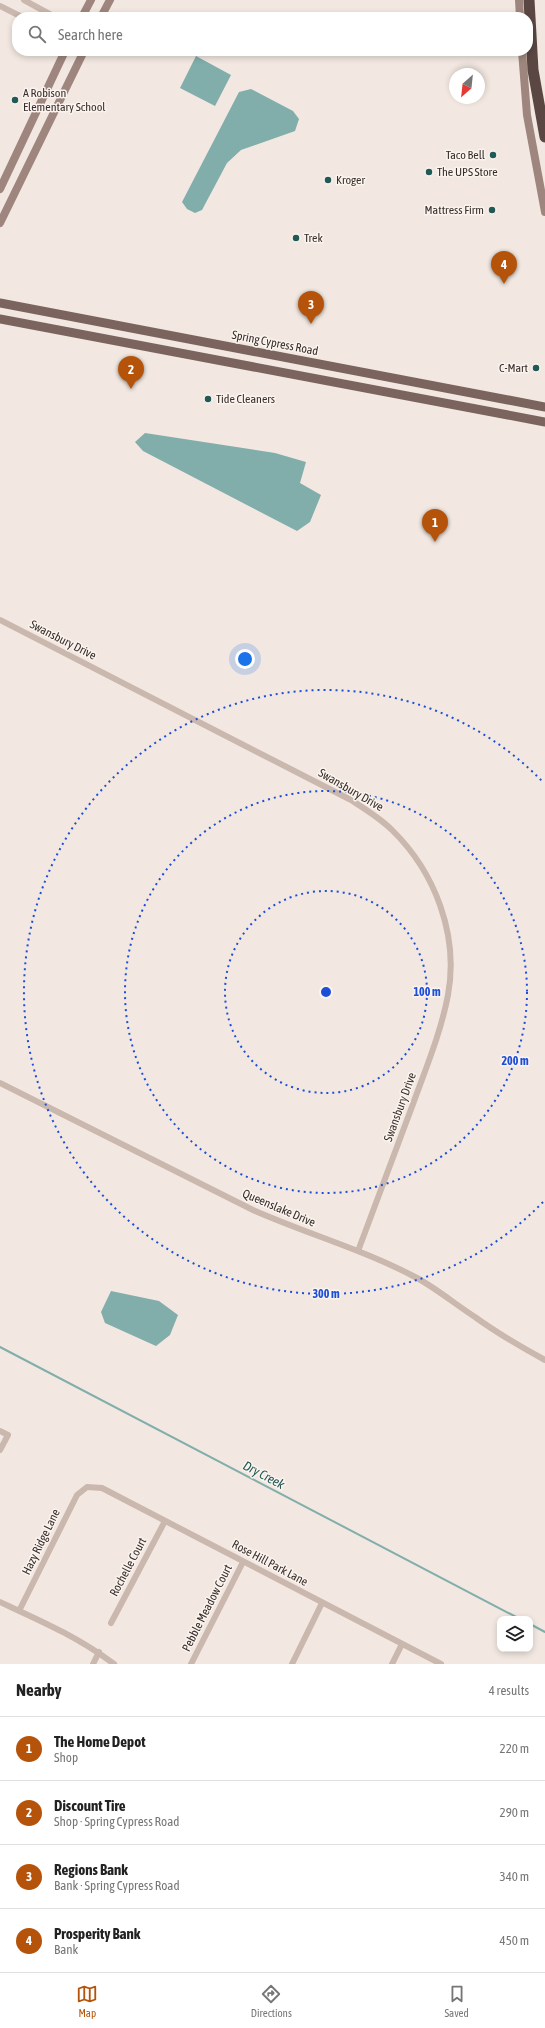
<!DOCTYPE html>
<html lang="en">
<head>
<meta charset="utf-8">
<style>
  body { margin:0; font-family:"Asap Condensed",sans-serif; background:#f2f2f2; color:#222 }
  .controls { position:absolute; right:12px; bottom:12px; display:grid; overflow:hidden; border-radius:8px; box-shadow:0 2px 6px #0003 }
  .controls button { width:36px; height:36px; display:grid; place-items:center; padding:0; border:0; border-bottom:1px solid #e0e0e0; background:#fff; color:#222; font:20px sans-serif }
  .compass { position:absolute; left:449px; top:68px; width:36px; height:36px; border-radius:50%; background:#fff; box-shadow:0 2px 6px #0003; rotate:207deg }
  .you { position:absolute; left:245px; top:659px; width:14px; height:14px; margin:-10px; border:3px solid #fff; border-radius:50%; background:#1a73e8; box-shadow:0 0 0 6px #1a73e833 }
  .badge { display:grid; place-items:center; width:26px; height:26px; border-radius:50%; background:#b45309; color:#fff; font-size:13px; font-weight:700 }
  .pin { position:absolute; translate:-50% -33px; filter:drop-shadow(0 1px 2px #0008) }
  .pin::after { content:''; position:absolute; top:21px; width:14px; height:12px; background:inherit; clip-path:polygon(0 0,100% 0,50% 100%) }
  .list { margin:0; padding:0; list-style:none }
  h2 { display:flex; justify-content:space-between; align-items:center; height:52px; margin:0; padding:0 16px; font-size:17px }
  h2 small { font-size:13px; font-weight:400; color:#767676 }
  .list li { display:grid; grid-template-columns:26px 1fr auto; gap:12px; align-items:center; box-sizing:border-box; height:64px; padding:0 16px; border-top:1px solid #e0e0e0 }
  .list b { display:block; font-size:15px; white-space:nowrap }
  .list p { margin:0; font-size:13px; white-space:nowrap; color:#767676 }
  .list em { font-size:13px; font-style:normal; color:#767676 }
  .icon { flex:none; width:22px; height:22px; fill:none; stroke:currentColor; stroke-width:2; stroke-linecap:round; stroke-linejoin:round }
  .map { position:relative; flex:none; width:545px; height:1664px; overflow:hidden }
  .search { position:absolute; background:#fff; box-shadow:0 2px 6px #0003; left:12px; right:12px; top:12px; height:44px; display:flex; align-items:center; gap:10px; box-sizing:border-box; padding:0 14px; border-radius:16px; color:#767676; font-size:15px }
  .sheet { height:308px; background:#fff }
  nav { display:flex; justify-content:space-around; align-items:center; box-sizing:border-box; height:56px; border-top:1px solid #e0e0e0; background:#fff; font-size:11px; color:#767676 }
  nav a { display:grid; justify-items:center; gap:2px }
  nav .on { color:#b45309 }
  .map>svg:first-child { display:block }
  .water { fill:#81aeab }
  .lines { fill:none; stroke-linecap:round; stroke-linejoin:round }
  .stream { stroke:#81aeab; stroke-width:2 }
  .street { stroke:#cab7ad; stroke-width:6 }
  .secondary { stroke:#9e867e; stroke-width:8 }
  .primary { stroke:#7a645d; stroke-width:9 }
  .highway { stroke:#5a4743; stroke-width:11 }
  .ring { fill:none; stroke:#1d4ed8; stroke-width:2; stroke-dasharray:2 4 }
  .poi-dot { fill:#225956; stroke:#faf3ee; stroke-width:1.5 }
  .labels { text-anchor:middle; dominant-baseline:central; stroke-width:3; stroke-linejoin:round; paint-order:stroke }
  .poi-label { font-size:12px; fill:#392e2b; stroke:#faf3ee; text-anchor:start }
  .street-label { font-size:12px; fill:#392e2b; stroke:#faf3ee }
  .water-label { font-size:13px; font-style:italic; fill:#225956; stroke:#faf3ee }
  .centre { fill:#1d4ed8; stroke:#faf3ee; stroke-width:2 }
  .ring-label { font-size:12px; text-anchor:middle; font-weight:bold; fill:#1d4ed8; stroke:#faf3ee; stroke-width:3; stroke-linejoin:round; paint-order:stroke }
</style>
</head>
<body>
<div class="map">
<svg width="545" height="1664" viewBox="0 0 545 1664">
  <rect width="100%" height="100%" fill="#f2e8e1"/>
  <path class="water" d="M196,56l35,19 -16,31 -35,-18z
    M251,89l42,22 6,8 -4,12 -54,19 -14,13 -25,47 -7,3 -8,-4 -5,-7 57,-110z
    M145,433l130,20 31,9 -6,21 21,12 -11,27 -13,9 -154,-80 -8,-9z
    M111,1291l48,10 19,14 -8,20 -14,11 -51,-23 -4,-11z"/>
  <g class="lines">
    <path class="stream" d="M0,1347l520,272
      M530,1624l15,8"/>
    <path class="street" d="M24,0l31,17
      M0,6l22,11
      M0,620l351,180c14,9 29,18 41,30 43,42 67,105 56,165 -7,37 -22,73 -35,109 -18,49 -37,98 -55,147
      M0,1083l253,127c54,24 112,40 164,68 20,11 38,26 58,39 22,16 46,30 70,43
      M0,1431l8,4 -8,15
      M0,1602c41,19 78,35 114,62
      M19,1611l58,-116 10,-8 15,1 339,176
      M111,1623l54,-102
      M93,1664l6,-12
      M191,1664l52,-102
      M292,1664l30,-61
      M392,1664l10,-20"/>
    <path class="secondary" d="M519,0l1,17
      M82,17l9,-17
      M101,17l9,-17
      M522,51l5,64 18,97
      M0,189l65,-138
      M0,223l84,-172"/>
    <path class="primary" d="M0,303l545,104
      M0,319l545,103"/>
    <path class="highway" d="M529,0l4,70 12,67"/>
  </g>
  <g class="ring">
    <circle cx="326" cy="992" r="101"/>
    <circle cx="326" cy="992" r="201"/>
    <path d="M543 1202A302 302 0 1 1 543 782"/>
  </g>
  <g class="poi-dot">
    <circle cx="15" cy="100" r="4"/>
    <circle cx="493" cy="155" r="4"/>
    <circle cx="429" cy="172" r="4"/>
    <circle cx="328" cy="180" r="4"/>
    <circle cx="492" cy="210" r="4"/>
    <circle cx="296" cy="238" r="4"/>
    <circle cx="536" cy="368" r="4"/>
    <circle cx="208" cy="399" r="4"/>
  </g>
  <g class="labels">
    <g class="poi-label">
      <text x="23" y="93">A Robison<tspan x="23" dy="14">Elementary School</tspan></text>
      <text x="485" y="155" text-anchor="end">Taco Bell</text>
      <text x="437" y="172">The UPS Store</text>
      <text x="336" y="180">Kroger</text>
      <text x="484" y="210" text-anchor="end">Mattress Firm</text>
      <text x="304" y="238">Trek</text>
      <text x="528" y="368" text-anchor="end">C-Mart</text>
      <text x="216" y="399">Tide Cleaners</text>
    </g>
    <g class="street-label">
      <text transform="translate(275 343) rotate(11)">Spring Cypress Road</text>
      <text transform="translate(63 640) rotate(27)">Swansbury Drive</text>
      <text transform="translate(351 790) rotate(30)">Swansbury Drive</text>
      <text transform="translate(400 1107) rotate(-70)">Swansbury Drive</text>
      <text transform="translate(279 1208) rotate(23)">Queenslake Drive</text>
      <text transform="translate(41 1542) rotate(-64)">Hazy Ridge Lane</text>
      <text transform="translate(270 1563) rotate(28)">Rose Hill Park Lane</text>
      <text transform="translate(128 1567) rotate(-62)">Rochelle Court</text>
      <text transform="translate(207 1608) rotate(-63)">Pebble Meadow Court</text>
    </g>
    <g class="water-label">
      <text transform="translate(264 1475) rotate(28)">Dry Creek</text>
    </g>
  </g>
  <circle cx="326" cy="992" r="6" class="centre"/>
  <g class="ring-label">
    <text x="427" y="996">100 m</text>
    <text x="515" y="1065">200 m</text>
    <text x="326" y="1298">300 m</text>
  </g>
</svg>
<div class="controls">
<button><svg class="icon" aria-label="layers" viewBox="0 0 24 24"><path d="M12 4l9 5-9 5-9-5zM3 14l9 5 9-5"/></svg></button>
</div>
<svg class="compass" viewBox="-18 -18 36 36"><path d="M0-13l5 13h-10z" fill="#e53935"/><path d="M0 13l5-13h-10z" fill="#767676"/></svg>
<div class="you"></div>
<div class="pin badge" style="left:435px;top:542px">1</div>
<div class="pin badge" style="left:131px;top:389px">2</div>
<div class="pin badge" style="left:311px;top:324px">3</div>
<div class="pin badge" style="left:504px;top:284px">4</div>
<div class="search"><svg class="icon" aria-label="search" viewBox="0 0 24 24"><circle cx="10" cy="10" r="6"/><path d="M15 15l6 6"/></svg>Search here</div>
</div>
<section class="sheet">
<h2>Nearby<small>4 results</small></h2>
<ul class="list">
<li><span class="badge">1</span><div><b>The Home Depot</b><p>Shop</p></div><em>220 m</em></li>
<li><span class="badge">2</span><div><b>Discount Tire</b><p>Shop · Spring Cypress Road</p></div><em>290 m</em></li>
<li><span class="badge">3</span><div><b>Regions Bank</b><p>Bank · Spring Cypress Road</p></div><em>340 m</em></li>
<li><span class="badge">4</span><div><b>Prosperity Bank</b><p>Bank</p></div><em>450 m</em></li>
</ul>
</section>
<nav>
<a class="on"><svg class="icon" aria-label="map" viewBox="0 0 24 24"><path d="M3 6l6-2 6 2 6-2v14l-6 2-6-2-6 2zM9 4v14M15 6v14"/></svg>Map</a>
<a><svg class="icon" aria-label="directions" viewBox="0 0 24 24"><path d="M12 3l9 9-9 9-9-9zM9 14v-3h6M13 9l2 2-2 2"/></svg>Directions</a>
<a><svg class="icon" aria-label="saved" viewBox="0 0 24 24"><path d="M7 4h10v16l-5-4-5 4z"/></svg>Saved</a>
</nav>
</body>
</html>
